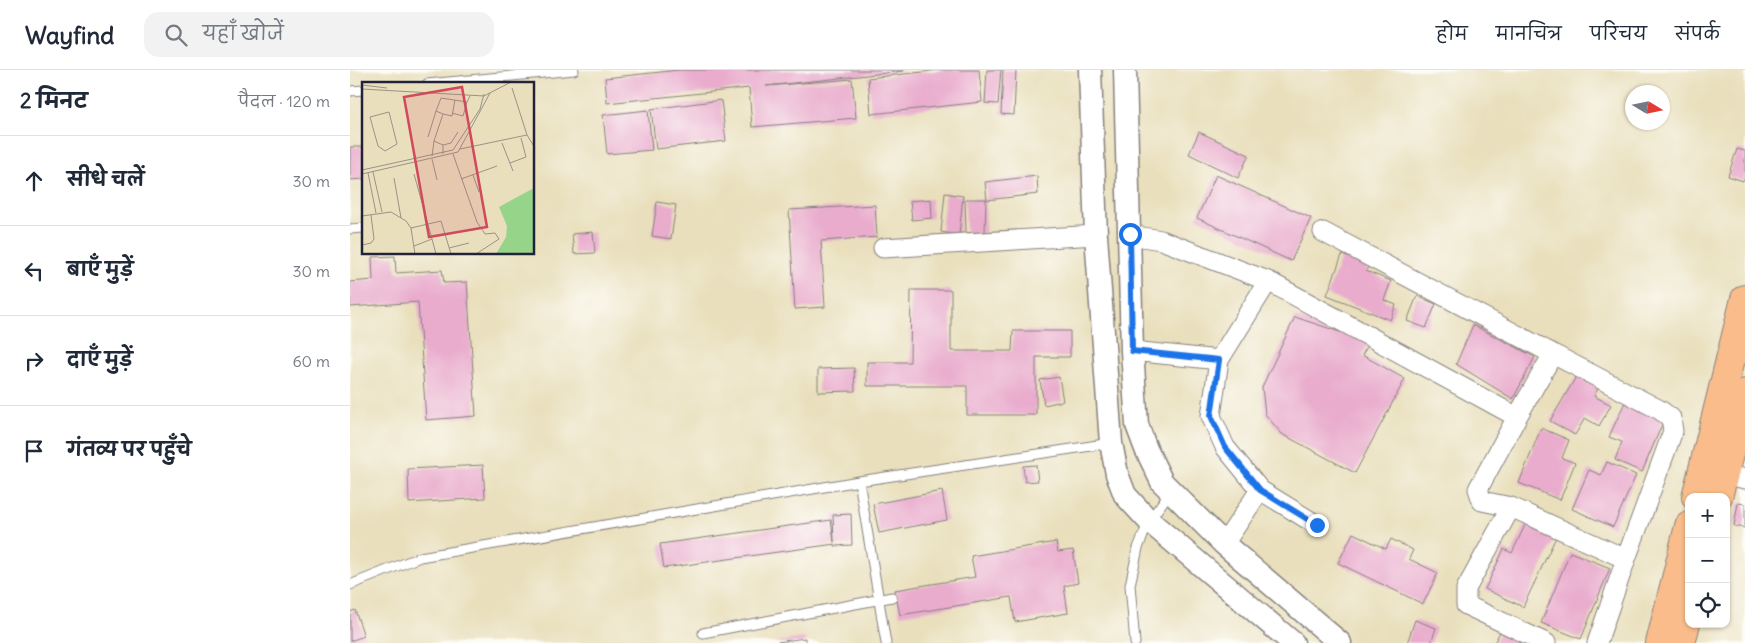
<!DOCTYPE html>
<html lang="hi">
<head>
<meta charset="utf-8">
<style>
  body { margin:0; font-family:Delius,"Playpen Sans Deva",sans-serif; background:#f2f2f3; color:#1f2937 }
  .controls { position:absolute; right:15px; bottom:15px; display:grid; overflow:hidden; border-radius:10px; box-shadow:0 1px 4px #0004 }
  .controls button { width:45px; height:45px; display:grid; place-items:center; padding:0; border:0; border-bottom:1px solid #e0e1e3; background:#fff; color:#1f2937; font:25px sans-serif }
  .compass { position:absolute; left:1275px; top:15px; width:45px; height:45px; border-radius:50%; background:#fff; box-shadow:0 1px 4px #0004; rotate:100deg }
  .stop { position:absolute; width:15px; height:15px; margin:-11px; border:4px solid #1a73e8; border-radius:50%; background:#fff }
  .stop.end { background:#1a73e8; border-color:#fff; box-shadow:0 1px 5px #0008 }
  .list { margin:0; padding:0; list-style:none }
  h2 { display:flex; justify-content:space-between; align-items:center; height:65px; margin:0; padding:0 20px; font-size:21px }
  h2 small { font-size:16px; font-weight:400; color:#747a83 }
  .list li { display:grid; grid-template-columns:32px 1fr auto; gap:15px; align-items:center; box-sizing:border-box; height:90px; padding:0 20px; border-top:1px solid #e0e1e3 }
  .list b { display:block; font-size:19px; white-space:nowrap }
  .list em { font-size:16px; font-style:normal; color:#747a83 }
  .icon { flex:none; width:28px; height:28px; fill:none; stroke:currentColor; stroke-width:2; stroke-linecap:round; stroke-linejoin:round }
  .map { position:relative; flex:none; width:1395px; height:573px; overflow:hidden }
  header { display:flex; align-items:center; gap:30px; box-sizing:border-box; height:70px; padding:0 25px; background:#fff; border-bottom:1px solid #e0e1e3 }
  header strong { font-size:24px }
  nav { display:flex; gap:28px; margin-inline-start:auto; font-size:18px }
  .search { width:350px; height:45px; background:#f2f2f3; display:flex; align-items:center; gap:12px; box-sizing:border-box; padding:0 18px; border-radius:15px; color:#747a83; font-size:19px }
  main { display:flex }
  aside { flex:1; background:#fff }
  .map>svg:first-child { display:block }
  .building { fill:#e9accd }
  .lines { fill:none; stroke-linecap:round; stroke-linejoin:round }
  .service-casing { stroke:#86807c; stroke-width:11 }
  .minor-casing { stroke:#86807c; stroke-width:21 }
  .tertiary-casing { stroke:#86807c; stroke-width:25 }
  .primary-casing { stroke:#86807c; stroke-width:30 }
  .service { stroke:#fff; stroke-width:9 }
  .minor { stroke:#fff; stroke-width:19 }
  .tertiary { stroke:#fff; stroke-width:22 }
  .primary { stroke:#f9bc8a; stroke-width:28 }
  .route { stroke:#1a73e8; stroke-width:6 }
  .inset-road { fill:none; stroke:#999388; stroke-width:1 }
  .view { fill:#d1495b; fill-opacity:0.15; stroke:#d1495b; stroke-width:2.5 }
  .inset-edge { fill:none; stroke:#22223b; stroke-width:2.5 }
</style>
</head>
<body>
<header>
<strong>Wayfind</strong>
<div class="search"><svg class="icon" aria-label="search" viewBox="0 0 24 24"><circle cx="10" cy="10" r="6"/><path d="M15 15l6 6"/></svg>यहाँ खोजें</div>
<nav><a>होम</a><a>मानचित्र</a><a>परिचय</a><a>संपर्क</a></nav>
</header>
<main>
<aside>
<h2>2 मिनट<small>पैदल · 120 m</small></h2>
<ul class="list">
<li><svg class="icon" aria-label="ahead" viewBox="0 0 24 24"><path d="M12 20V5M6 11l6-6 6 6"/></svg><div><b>सीधे चलें</b></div><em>30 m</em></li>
<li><svg class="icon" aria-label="left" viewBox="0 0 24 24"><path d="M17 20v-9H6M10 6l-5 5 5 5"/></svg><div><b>बाएँ मुड़ें</b></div><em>30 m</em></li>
<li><svg class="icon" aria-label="right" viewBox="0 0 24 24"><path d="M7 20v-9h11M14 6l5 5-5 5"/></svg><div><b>दाएँ मुड़ें</b></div><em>60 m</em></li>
<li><svg class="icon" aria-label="arrive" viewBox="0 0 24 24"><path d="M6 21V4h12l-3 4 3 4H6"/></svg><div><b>गंतव्य पर पहुँचे</b></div></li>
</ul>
</aside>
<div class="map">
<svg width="1395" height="573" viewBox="0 0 1395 573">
  <rect width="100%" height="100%" fill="#fdfcf7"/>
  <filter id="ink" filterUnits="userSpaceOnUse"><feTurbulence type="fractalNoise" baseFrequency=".02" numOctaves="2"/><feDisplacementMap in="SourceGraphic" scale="10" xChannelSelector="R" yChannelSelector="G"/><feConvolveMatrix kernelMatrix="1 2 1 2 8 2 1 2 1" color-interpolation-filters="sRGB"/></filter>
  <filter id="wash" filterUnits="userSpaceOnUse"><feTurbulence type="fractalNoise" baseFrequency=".0096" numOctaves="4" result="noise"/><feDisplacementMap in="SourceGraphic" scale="20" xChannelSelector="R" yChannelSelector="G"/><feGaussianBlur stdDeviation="1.12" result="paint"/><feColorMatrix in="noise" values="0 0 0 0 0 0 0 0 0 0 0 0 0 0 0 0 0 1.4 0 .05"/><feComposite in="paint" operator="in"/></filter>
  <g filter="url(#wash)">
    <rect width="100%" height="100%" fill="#e9dfbc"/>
    <g id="blocks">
      <path class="building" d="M329,0h225v1l-138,15 86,-7 4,39 -104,9 -3,-39 -142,15 -2,-25z
        M591,0h38l3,32 -111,12 -3,-36z
        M637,0h14l-3,34 -13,-1z
        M653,0h13l-2,45 -13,-1z
        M371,30l5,41 -70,8 -5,-40z
        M298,40l4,40 -45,4 -4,-39z
        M849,62l50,23 -11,23 -49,-24z
        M0,77h14v32l-14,1z
        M1387,79l8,2v25l-2,5 -15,-5z
        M866,105l95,43 -20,43 -94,-43z
        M687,106l1,18 -51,6 -2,-18z
        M595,123l18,3 -4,39 -18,-3z
        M581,129l1,19 -20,2 -2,-19z
        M615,129h21l-1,34h-19z
        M307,132l19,3 -5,34 -19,-3z
        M525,135l2,32 -56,4 4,66 -30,2 -6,-99z
        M243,162l2,21 -21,1 -2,-20z
        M992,185l27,9 -3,7 25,10 -7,19 12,5 -6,15 -63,-25z
        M45,186l1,17 46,-3 2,13 23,-1 9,134 -50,4 -8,-118 -68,5v-25l23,-2 -1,-23z
        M561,220h40v61h61l1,-20h57v26h-34v58h-69v-29h-100v-24h43z
        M1067,226l19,8 -10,24 -19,-7z
        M945,247l75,25 -8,13 43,24 -50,94 -73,-39 -17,-20 -3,-27z
        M1123,255l62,32 -22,42 -57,-35z
        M504,298l1,23 -37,1v-23z
        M1230,300l21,13 -7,13 17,9 -12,21 -14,-8 -10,17 -25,-14z
        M709,307l4,24 -19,4 -4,-25z
        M1275,332l39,18 -22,52 -27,-12 7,-18 -13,-5z
        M1191,358l28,12 -7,18 13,5 -15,37 -41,-17z
        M1257,392l29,13 -23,52 -41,-18 17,-39 12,5z
        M133,395l2,33 -76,5 -1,-34z
        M686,395l2,16 -13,1 -2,-16z
        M592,421l5,29 -68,13 -6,-29z
        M1388,433l7,1v24l-11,-2z
        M501,444l1,31 -17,1v-2l-171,24 -4,-24 171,-24 3,22 -1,-27z
        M1176,453l30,14 -33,70 -38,-18 19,-40 8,4z
        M1003,463l33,16 5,-10 22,11 -4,9 29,14 -15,31 -85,-41z
        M706,472l2,10 15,-2 5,33 -14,3 4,27 -53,9 -4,-25 -111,18 -5,-25 80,-13 -4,-21z
        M1220,482l40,16 -29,71 -40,-16z
        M5,540l9,26 -14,5v-29z
        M1065,550l21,8 -5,15h-24z
        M1151,560l24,13h-31z
        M455,568v5h-28v-1z"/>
    </g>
  </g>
  <g filter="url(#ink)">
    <use href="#blocks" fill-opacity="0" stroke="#86807c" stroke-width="1"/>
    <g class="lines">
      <defs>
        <path id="service" d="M77,14l147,-14
          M0,21l14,-1
          M0,159l14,-1
          M509,411l27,162
          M0,515l70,-28 439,-76 252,-38
          M353,563l189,-36
          M785,573l-5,-58 8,-37 11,-27 22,-30"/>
        <path id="minor" d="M973,162l230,122
          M780,165l31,5 107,41
          M533,178l213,-13
          M782,281l87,9 -8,56 14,31 35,43 57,35
          M869,290l49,-79 249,136 36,-63 107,56 11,8 2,13 -47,128 -29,84
          M1167,347l-39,72 4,12 29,6 115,52
          M1362,401l33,8
          M1161,437l-45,82v16l80,38
          M874,474l36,-54"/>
        <path id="tertiary" d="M740,0l6,165 15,208 6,31 8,21 24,26 144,122
          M775,0l7,281 5,74 9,24 16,33 62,62 116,99"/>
        <path id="primary" d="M1346,427l49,-198
          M1368,427l27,-104
          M1310,573l29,-117
          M1331,573l8,-32"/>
      </defs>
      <use href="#service" class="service-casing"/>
      <use href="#minor" class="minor-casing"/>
      <use href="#tertiary" class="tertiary-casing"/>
      <use href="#primary" class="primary-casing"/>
      <use href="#service" class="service"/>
      <use href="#minor" class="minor"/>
      <use href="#tertiary" class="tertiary"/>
      <use href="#primary" class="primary"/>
    </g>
  </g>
  <g class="lines" filter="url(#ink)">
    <path class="route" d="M780,164l2,117 87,9 -8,56 14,31 35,43 57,35"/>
  </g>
  <g transform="translate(12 12)">
    <rect width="172" height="172" fill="#e9dfbc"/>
    <path d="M172,106v66h-38l10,-17 1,-11 -8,-19z" fill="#96d48a"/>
    <path class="inset-road" d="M0,3l25,3M0,7l122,7 27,-14M27,30l8,32 -12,7 -7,-5 -8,-29zM90,31l11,3 4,-14M81,32l9,2 3,-16M165,53l8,13M66,55l8,-26M140,61l11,28M81,63l-9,-4 9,-27 -7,-3 5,-13 26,4 3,-6M98,67l67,-14 -15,-47M81,72v-9l8,-2 7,-11M91,72l24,68 8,12 10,-1 4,6 -23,15M70,74l2,-15M70,77l5,21M148,81l16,-6 -5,-19M0,88l91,-20 27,-41 4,-15M11,90l9,40M6,91l8,40M0,92l96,-22 32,-59M52,92l18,65 -18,7M111,93l6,17M32,96l7,40M99,97l36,-13M0,134l29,-4 15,9 5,7 4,26M49,146l30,-7 10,33M70,157l4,15M0,163l9,-2 3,-4 -3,-24M87,166l20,-5"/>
    <path class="view" d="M100,5l25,140 -58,10 -25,-140z"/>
    <rect width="172" height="172" class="inset-edge"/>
  </g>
</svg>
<div class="controls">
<button>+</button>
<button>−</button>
<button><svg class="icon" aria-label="locate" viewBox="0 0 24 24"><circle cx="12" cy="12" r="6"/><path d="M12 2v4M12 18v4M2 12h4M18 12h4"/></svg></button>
</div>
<svg class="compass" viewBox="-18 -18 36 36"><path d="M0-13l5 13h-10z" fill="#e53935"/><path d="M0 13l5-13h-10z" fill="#747a83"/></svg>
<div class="stop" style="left:780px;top:164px"></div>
<div class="stop end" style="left:967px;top:455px"></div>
</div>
</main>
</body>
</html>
